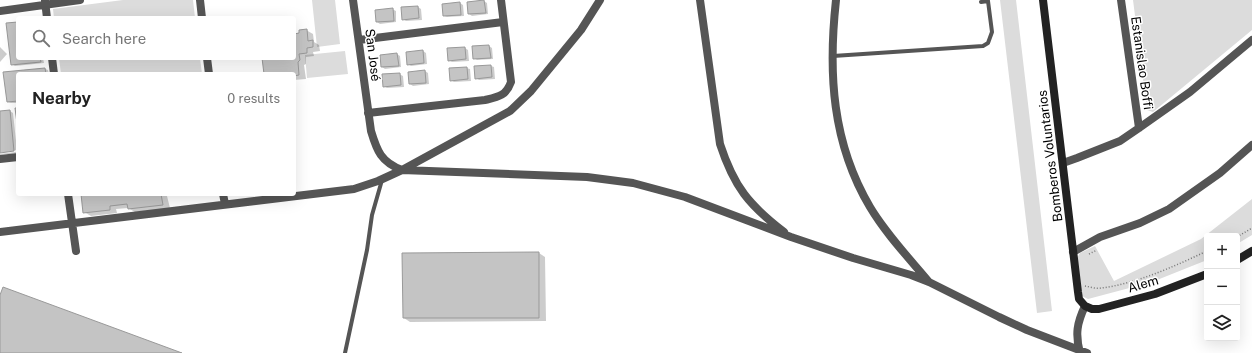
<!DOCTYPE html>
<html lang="en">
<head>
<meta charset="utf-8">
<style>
  body { margin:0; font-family:"Public Sans",sans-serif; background:#f2f2f2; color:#222 }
  .controls { position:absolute; right:12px; bottom:12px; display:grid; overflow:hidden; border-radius:4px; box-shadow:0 4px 16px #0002 }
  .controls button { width:36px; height:36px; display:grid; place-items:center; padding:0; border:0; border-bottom:1px solid #e0e0e0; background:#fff; color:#222; font:20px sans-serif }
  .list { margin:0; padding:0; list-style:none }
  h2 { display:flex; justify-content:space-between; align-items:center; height:52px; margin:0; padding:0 16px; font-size:17px }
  h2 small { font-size:13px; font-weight:400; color:#767676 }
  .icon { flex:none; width:22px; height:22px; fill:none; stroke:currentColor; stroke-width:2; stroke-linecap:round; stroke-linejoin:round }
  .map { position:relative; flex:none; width:1252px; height:353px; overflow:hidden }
  .search { position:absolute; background:#fff; box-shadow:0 4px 16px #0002; left:16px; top:16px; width:280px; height:44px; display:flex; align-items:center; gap:10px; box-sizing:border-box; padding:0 14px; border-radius:4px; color:#767676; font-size:15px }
  .panel { position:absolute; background:#fff; box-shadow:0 4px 16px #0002; left:16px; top:72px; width:280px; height:124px; border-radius:4px }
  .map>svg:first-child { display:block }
  .green { fill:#dcdcdc }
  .shadow { fill:#0003 }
  .building { fill:#c4c4c4; stroke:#999 }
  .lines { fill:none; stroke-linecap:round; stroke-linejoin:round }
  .path { stroke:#777; stroke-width:1.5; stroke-dasharray:1 2; stroke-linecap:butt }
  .lane { stroke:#555; stroke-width:4 }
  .street { stroke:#555; stroke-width:8 }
  .secondary { stroke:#222; stroke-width:8 }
  .labels { text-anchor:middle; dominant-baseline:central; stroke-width:3; stroke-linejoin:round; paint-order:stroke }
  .street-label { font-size:13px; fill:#000; stroke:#fff }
</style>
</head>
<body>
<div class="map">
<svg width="1252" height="353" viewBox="0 0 1252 353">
  <rect width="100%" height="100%" fill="#fff"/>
  <path class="green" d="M123,0h70l2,18h-141l-1,-9z
    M312,0h23l5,44 -23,3z
    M1000,0h16l36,311 -15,2z
    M1133,0h119v30l-99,82 -6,-2z
    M345,51l3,23 -41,4 -2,-23z
    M59,58h141l2,16h-141z
    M1252,199v36l-15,9v-8h-30v24l-55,22 -64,17 -6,-3 -5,-38 3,-5 15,-7 19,35 87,-42z"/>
  <path class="shadow" d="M484,1l3,2 1,11 -16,2 -3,-2 -1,-12z
    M460,3l3,2 1,11 -17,1 -3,-1z
    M418,7l3,2 1,11 -16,1 -3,-2 -1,-11z
    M392,9l4,2v11l-16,2 -3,-2z
    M18,23v35h25l1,5 -29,3 -3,-2z
    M306,30l7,4 1,8 5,3 1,6 -7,1 1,4 -8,1v7l-2,1 2,14 -12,1v-6h-29l-2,-16h31v-23l7,-1z
    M489,46l3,2 1,11 -16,1 -3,-2 -1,-11z
    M0,47l7,7 -7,8z
    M465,48l3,2 1,11 -17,1 -3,-2z
    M423,51l3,2 1,11 -16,2 -3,-2 -1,-11z
    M397,54l3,2 1,11 -16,2 -3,-2 -1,-11z
    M491,66l3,1 1,12 -16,1 -3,-2 -1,-11z
    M466,68l4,1 1,12 -17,1 -3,-2z
    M45,69l3,1 1,4h-31v29h-7l-3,-1 -4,-29z
    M425,71l3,2 1,11 -16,2 -3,-2 -1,-11z
    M399,74l4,2 1,11 -17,1 -3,-2z
    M10,111l3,2 4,37 -17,2v-40z
    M17,152v1l-17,2v-1z
    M82,194h82l3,2 3,12 -35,4 -7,-4 -12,1 1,4 -26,3 -7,-4z
    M539,253l6,4 1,64 -136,1 -6,-4z"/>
  <path class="building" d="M484,0l2,13 -18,1 -1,-12z
    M460,2l1,13 -18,1 -1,-12z
    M418,6l1,12 -17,2 -1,-13z
    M393,8l1,13 -18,1 -1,-12z
    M18,22v36h22l1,4 -30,3 -5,-42z
    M307,29l1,12 5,-1v7l-6,1v5l-8,1 1,6 -2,2 1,13 -5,1v-2h-30l-2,-16h32v-24l5,-1v-3z
    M489,45l2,13 -18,1 -1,-13z
    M465,47l1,12 -18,2 -1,-13z
    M423,50l1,13 -17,2 -1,-13z
    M397,53l2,13 -18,1 -1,-12z
    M491,65l1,12 -17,2 -1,-13z
    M467,67l1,12 -18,2 -1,-13z
    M45,68l1,6h-28v27l-11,1 -4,-30z
    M425,70l1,13 -17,1 -1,-12z
    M400,73l1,12 -18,2 -1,-13z
    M15,108h3v23z
    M10,110l4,41 -14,2v-42z
    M81,194h80l2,11 -35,4 -1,-5 -17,2v4l-27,3z
    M539,252v66h-136l-1,-65z
    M3,287l179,66h-182v-58z"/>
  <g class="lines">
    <path class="path" d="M1237,237l15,-9
      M1089,254l8,-4
      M1085,286c5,1 11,3 16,2 35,-4 74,-22 106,-37"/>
    <path class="lane" d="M833,56l150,-10 5,-3 4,-11 -4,-31 -7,1
      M345,353l22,-103 5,-35 10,-35"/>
    <path class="street" d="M200,0l2,18
      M353,0l18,131c6,20 10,31 31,39l185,7 46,6 52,14 106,40 62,21 58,17 18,7 70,35 28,13 60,23
      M700,0l20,144c14,43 29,61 64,88
      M836,0c-8,73 -4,143 34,207 16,27 39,51 59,75
      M1121,0l18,128
      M45,1l2,17
      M0,11l80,-11
      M359,40l144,-18
      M52,58l2,16
      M207,58l2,16
      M368,113l117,-13c13,-3 21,-4 26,-18l-10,-82
      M0,159l18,-2
      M1063,163l14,-5 43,-17 19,-13 51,-36 62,-52
      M68,194l8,57
      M223,194l2,10
      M0,232l354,-43 24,-8 24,-11 108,-59 21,-20 50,-61 19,-30
      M1073,252l27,-15 40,-14 29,-14 51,-36 32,-28
      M1080,353c-5,-19 -3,-30 5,-47"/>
    <path class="secondary" d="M1043,0l35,292 1,7 6,7 7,3h7l56,-15 52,-20
      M1237,260l15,-9"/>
  </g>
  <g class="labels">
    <g class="street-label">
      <text transform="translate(373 55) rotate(83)">San José</text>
      <text transform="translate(1142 63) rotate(82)">Estanislao Boffi</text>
      <text transform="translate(1050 156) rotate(-97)">Bomberos Voluntarios</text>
      <text transform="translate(1143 284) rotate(-16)">Alem</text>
    </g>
  </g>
</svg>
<div class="controls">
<button>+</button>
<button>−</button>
<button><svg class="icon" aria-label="layers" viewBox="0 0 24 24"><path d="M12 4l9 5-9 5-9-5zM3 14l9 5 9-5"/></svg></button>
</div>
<div class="search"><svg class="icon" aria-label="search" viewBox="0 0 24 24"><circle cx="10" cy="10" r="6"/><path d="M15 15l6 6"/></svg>Search here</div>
<section class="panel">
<h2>Nearby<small>0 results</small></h2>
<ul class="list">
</ul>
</section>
</div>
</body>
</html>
